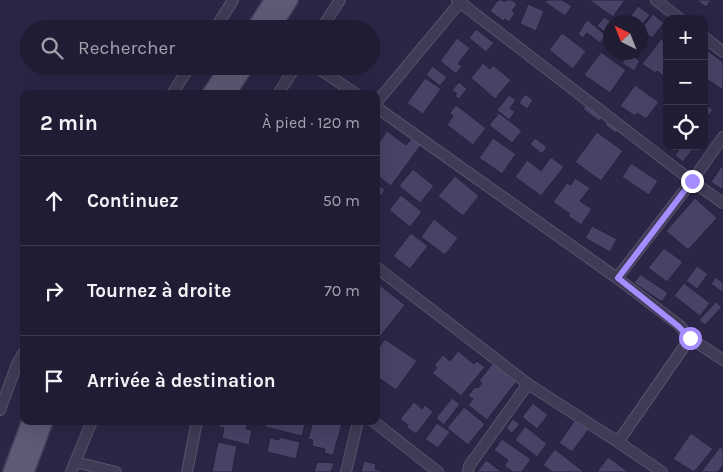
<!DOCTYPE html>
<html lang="fr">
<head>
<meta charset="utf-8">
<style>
  body { margin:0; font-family:Karla,sans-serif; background:#2d2940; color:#f1f3f6 }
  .controls { position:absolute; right:15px; top:15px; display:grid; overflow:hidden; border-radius:10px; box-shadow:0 5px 20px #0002 }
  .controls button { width:45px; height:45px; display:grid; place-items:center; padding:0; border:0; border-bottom:1px solid #3d3a4f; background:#201c34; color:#f1f3f6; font:25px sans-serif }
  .compass { position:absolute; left:603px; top:15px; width:45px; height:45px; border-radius:50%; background:#201c34; box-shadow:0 5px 20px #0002; rotate:317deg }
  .stop { position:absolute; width:15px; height:15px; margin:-11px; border:4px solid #a58dff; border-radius:50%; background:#fff }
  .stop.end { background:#a58dff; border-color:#fff; box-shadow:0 1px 5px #0008 }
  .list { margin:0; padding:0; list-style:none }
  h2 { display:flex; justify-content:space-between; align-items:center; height:65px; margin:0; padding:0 20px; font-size:21px }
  h2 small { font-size:16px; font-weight:400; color:#a2a1ac }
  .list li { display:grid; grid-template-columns:32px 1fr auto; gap:15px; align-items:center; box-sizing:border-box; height:90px; padding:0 20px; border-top:1px solid #3d3a4f }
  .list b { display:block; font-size:19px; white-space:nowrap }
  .list em { font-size:16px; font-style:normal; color:#a2a1ac }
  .icon { flex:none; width:28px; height:28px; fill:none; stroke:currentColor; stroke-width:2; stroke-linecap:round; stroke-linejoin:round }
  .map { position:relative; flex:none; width:723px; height:472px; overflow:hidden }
  .search { position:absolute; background:#201c34; box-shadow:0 5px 20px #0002; left:20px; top:20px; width:360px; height:55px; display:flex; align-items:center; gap:12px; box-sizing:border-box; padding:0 18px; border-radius:28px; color:#a2a1ac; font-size:19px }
  .panel { position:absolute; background:#201c34; box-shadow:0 5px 20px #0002; left:20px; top:90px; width:360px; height:335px; border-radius:10px }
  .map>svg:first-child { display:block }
  .building { fill:#484266; stroke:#26213d }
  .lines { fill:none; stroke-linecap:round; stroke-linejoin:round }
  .minor-casing { stroke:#58536d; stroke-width:12 }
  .primary-casing { stroke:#46415c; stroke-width:18 }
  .minor { stroke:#3f3b55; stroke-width:10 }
  .primary { stroke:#5e5975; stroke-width:15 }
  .route { stroke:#a58dff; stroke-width:6 }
</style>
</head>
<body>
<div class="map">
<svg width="723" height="472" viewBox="0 0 723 472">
  <rect width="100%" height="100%" fill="#2b2646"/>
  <path class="building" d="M498,0h4l2,2 2,-2h6l5,4 -5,7 3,2 -6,9 -4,-3 -2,2 -13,-10z
    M546,0h16l10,6 -7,10 -20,-14z
    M589,0h36l-12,17z
    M696,0h15l-5,7z
    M528,4l16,7 -8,20 -16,-7z
    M638,6l12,9 -10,12v-5h-11l-2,-1z
    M653,14l11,9 -12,15 -11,-9z
    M604,17l7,5h-1v7l-3,5 -10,-8z
    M587,20l19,15 -6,8 -13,-10 -4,5 -5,-4z
    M476,29l18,14 -8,9 -17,-14z
    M562,33l24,18 -13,18 -24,-19z
    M457,38l13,10 -12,16 4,2 -6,8 -16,-13z
    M661,39l6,5v35l-10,-8 -2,2 -13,-9z
    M708,51l15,11v25l-2,2 -17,-12v-20z
    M601,52l25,18 -16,23 -26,-18z
    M629,53l11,8 -6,10 -12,-8z
    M483,63l7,6 3,-4 18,15 -16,19 -24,-21z
    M432,66l15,11 -7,9 -14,-11z
    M425,78l16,11 -18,25 -16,-11z
    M459,82l8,7 -8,10 -4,-3 2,-2 -5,-4z
    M635,85l24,17 -13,17 -9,-6 -2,3 -15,-10z
    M525,94l8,6 -6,9 -8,-6z
    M509,95l7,5 -6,8 5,4 -6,8 -12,-10z
    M588,102l16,13 -5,6 -16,-12z
    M704,103l9,7 -9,11z
    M456,105l30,23 -13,17 -26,-20 6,-9 -3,-3z
    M499,113l23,18 -10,12 -23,-18z
    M609,120l11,8 -4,5 -11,-8z
    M387,131l19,14 5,-6 10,6 -30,41 -15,-11v-28z
    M597,132l26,19 -22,30 -26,-19z
    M493,138l23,16 -14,20 -23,-16z
    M535,138l12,9 -5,7 -12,-10z
    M682,146h8l3,3 -10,13 -8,-7z
    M551,157l13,10 -23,29 -26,-19 12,-17 14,11z
    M631,163l27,18 -9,14 -27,-18z
    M723,164v26l-12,-8z
    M413,169l21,17 -14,17 -21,-17z
    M455,176l24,20 -16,20 -25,-20z
    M575,178l15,10 -10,13 12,8 -11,16 -13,-9 2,-2 -17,-12 14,-19 4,2z
    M376,183l9,7 -9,12z
    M401,195l21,17 -12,15 -21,-17z
    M695,198l22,20 -29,32 -22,-19z
    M434,219l24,19 -13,17 -24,-18z
    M592,226l25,13 -7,13 -25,-14z
    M411,233l17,13 -18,23 -17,-13z
    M664,248l19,14 -16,20 -19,-14z
    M697,266l11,8 -11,15 -11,-8z
    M640,274l28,19 -6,9 -28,-19z
    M716,277l7,6v10l-12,-9z
    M377,283l28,22 -26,33 -3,-2z
    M684,283l26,20 -10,13 -26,-20z
    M716,302l6,5 -17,18 -6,-5z
    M385,339l32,22 -21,29 -20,-14v-25z
    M458,351l16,13 3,-3 8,6 -24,29 -29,-23 5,-5 -3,-3 9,-10 7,6z
    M493,363l24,18 -30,39 -19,-15 5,-6 -5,-3 7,-9 3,1 4,-5 -3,-2z
    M452,398l8,6 -16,21 -8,-7z
    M414,402l8,7 3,-4 8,7 -17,22 -10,-7 2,-2 -8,-6z
    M533,403l15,12 -11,14 -15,-12z
    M464,407l21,17 -17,21 -21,-17z
    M513,419l7,5 -8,9 -6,-5z
    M575,420l14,9 -17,23 -13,-9z
    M220,421h23v3h4l-1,5 6,1 -3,15 -27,-7 2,-10 -5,-1z
    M267,421h39l-4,15 -37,-9z
    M311,421h32l-10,34 -9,-2 1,-4 -13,-3 1,-6 -5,-1 4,-14 -2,-2z
    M437,423l13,9 -12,16 -13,-9z
    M525,426l22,18 -10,13 -22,-17z
    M691,433l22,16 -19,23 -21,-13z
    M279,437l21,5 -4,17 -29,-7 3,-14 9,2z
    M502,439l29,20 -9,13h-9l-9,-6 4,-6 -14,-10z
    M218,442l19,4 -5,26h-20z
    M720,447l3,2v16l-5,7h-17z
    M555,449l29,23h-32l-9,-7z
    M608,457l19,14 -1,1h-29z
    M486,460l16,12h-25z
    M364,461l12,3 -1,5 11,3h-25z
    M317,462l17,1 -3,9h-17z"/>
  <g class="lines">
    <defs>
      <path id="minor" d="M457,0l235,181 31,22
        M656,0l24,19
        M215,29l18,-29
        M321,29l19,-29
        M704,37l19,15
        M315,66l41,28
        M172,94l18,-28
        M278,94l18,-28
        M376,103l86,-103
        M376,107l241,171 62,47 11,13 33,22
        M376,267l152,117 90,58 44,30
        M617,278l75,-97 31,-44
        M0,410l17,-46 7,-12
        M373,421l65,51
        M618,442l72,-104
        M75,462l41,10
        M71,472l21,-51
        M187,472l10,-51
        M346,472l12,-51
        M468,472l1,-6 59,-82"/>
      <path id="primary" d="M254,29l19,-29
        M271,29l19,-29
        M210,94l19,-28
        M227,94l19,-28
        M11,472l19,-51
        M26,472l19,-51"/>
    </defs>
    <use href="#minor" class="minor-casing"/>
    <use href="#primary" class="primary-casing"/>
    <use href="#minor" class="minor"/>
    <use href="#primary" class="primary"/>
  </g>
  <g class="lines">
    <path class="route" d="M690,338l-12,-12 -60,-48 74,-97"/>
  </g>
</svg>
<div class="controls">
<button>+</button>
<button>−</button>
<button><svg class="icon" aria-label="locate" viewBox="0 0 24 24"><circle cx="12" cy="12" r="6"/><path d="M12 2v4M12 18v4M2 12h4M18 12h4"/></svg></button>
</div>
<svg class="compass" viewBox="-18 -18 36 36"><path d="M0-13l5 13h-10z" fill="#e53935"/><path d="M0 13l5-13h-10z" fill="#a2a1ac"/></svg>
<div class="stop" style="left:690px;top:338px"></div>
<div class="stop end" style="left:692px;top:181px"></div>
<div class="search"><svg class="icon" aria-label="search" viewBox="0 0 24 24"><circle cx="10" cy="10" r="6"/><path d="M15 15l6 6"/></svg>Rechercher</div>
<section class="panel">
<h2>2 min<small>À pied · 120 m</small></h2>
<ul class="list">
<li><svg class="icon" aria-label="ahead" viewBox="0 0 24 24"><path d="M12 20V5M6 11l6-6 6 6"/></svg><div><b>Continuez</b></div><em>50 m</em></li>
<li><svg class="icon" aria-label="right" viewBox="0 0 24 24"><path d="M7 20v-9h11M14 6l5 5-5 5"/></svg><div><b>Tournez à droite</b></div><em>70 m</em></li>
<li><svg class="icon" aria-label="arrive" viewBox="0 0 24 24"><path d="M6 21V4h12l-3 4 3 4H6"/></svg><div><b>Arrivée à destination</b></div></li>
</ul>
</section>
</div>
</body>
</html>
